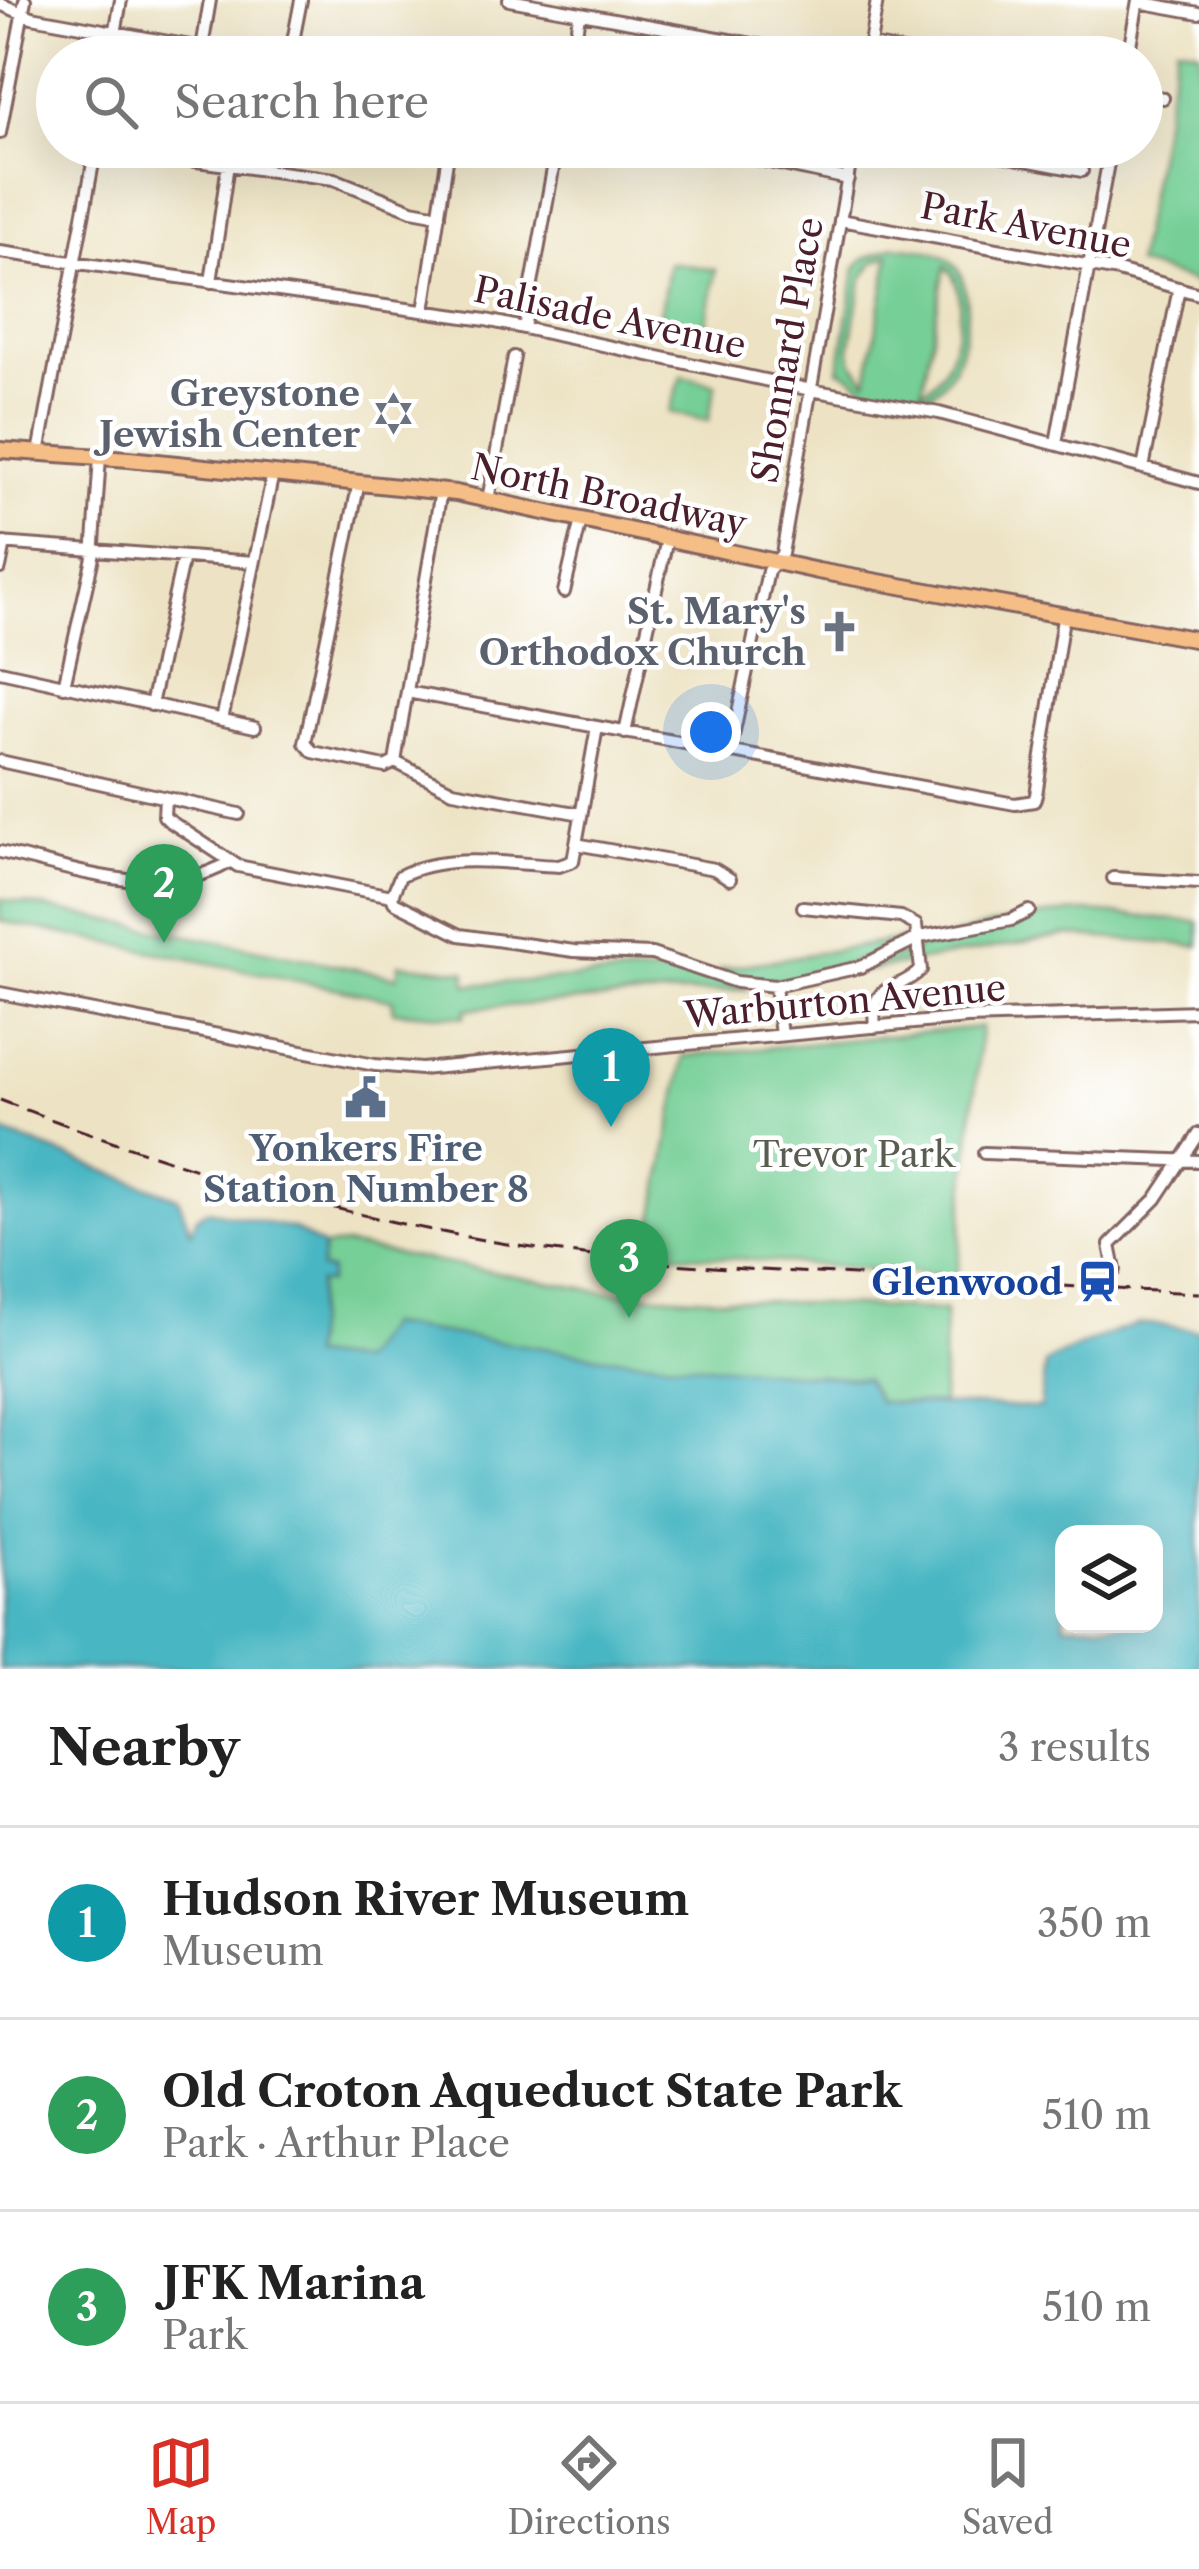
<!DOCTYPE html>
<html lang="en">
<head>
<meta charset="utf-8">
<style>
  body { margin:0; font-family:"Libre Caslon Text",serif; background:#f6f6f6; color:#222 }
  .controls { position:absolute; right:36px; bottom:36px; display:grid; overflow:hidden; border-radius:24px; box-shadow:0 12px 48px #0002 }
  .controls button { width:108px; height:108px; display:grid; place-items:center; padding:0; border:0; border-bottom:3px solid #e0e0e0; background:#fff; color:#222; font:60px sans-serif }
  .you { position:absolute; left:711px; top:732px; width:42px; height:42px; margin:-30px; border:9px solid #fff; border-radius:50%; background:#1a73e8; box-shadow:0 0 0 18px #1a73e833 }
  .badge { display:grid; place-items:center; width:78px; height:78px; border-radius:50%; background:#d93025; color:#fff; font-size:39px; font-weight:700 }
  .pin { position:absolute; translate:-50% -99px; filter:drop-shadow(0 3px 6px #0008) }
  .pin::after { content:''; position:absolute; top:63px; width:42px; height:36px; background:inherit; clip-path:polygon(0 0,100% 0,50% 100%) }
  .list { margin:0; padding:0; list-style:none }
  h2 { display:flex; justify-content:space-between; align-items:center; height:156px; margin:0; padding:0 48px; font-size:51px }
  h2 small { font-size:39px; font-weight:400; color:#767676 }
  .list li { display:grid; grid-template-columns:78px 1fr auto; gap:36px; align-items:center; box-sizing:border-box; height:192px; padding:0 48px; border-top:3px solid #e0e0e0 }
  .list b { display:block; font-size:45px; white-space:nowrap }
  .list p { margin:0; font-size:39px; white-space:nowrap; color:#767676 }
  .list em { font-size:39px; font-style:normal; color:#767676 }
  .icon { flex:none; width:66px; height:66px; fill:none; stroke:currentColor; stroke-width:2; stroke-linecap:round; stroke-linejoin:round }
  .map { position:relative; flex:none; width:1199px; height:1669px; overflow:hidden }
  .search { position:absolute; background:#fff; box-shadow:0 12px 48px #0002; left:36px; right:36px; top:36px; height:132px; display:flex; align-items:center; gap:30px; box-sizing:border-box; padding:0 42px; border-radius:66px; color:#767676; font-size:45px }
  .sheet { height:732px; background:#fff }
  nav { display:flex; justify-content:space-around; align-items:center; box-sizing:border-box; height:168px; border-top:3px solid #e0e0e0; background:#fff; font-size:33px; color:#767676 }
  nav a { display:grid; justify-items:center; gap:6px }
  nav .on { color:#d93025 }
  .map>svg:first-child { display:block }
  .green { fill:#76cf96; stroke:#607760; stroke-width:3; fill-rule:evenodd }
  .water { fill:#49b7c3; stroke:#4a6b77; stroke-width:3; fill-rule:evenodd }
  .lines { fill:none; stroke-linecap:round; stroke-linejoin:round }
  .minor-casing { stroke:#836461; stroke-width:16 }
  .major-casing { stroke:#836461; stroke-width:20 }
  .minor { stroke:#fff; stroke-width:10 }
  .major { stroke:#f6be87; stroke-width:14 }
  .rail { stroke:#4a1f2b; stroke-width:3; stroke-dasharray:18 9; stroke-linecap:butt }
  .labels { text-anchor:middle; dominant-baseline:central; stroke-width:9; stroke-linejoin:round; paint-order:stroke }
  .street-label { font-size:36px; fill:#4a1f2b; stroke:#fff }
  .worship-label { font-size:36px; font-weight:bold; fill:#5b616d; stroke:#fff; text-anchor:end }
  .service-label { font-size:36px; font-weight:bold; fill:#4e5e75; stroke:#fff }
  .park-label { font-size:36px; fill:#595d50; stroke:#fff }
  .transit-label { font-size:36px; font-weight:bold; fill:#164399; stroke:#fff; text-anchor:end }
</style>
</head>
<body>
<div class="map">
<svg width="1199" height="1669" viewBox="0 0 1199 1669">
  <rect width="100%" height="100%" fill="#fff"/>
  <filter id="ink" filterUnits="userSpaceOnUse"><feTurbulence type="fractalNoise" baseFrequency=".00833" numOctaves="2"/><feDisplacementMap in="SourceGraphic" scale="24" xChannelSelector="R" yChannelSelector="G"/><feConvolveMatrix kernelMatrix="1 2 1 2 8 2 1 2 1" color-interpolation-filters="sRGB"/></filter>
  <filter id="wash" filterUnits="userSpaceOnUse"><feTurbulence type="fractalNoise" baseFrequency=".004" numOctaves="4" result="noise"/><feDisplacementMap in="SourceGraphic" scale="48" xChannelSelector="R" yChannelSelector="G"/><feGaussianBlur stdDeviation="2.7" result="paint"/><feColorMatrix in="noise" values="0 0 0 0 0 0 0 0 0 0 0 0 0 0 0 0 0 1.4 0 .05"/><feComposite in="paint" operator="in"/></filter>
  <g filter="url(#wash)">
    <rect width="100%" height="100%" fill="#ede3c4"/>
    <path class="green" d="M1177,45l22,5v234l-63,-20z
      M895,246c17,3 40,3 54,14 35,26 15,136 -34,138 -13,0 -33,-4 -46,-9 -13,-5 -16,-16 -30,-19l17,-102 8,-9zM890,255l-23,125h-1l-14,-19 -2,-13 12,-68 12,-18zM945,266c29,24 11,109 -23,125z
      M669,262l47,8 -12,66 -46,-8z
      M682,376l34,8 -8,37 -39,-9z
      M0,899l397,78 2,-13 67,7 1,14 218,-14 65,18 -284,20 -2,8 -71,-6v-11l-393,-79z
      M1091,912l108,10v24l-133,-11 -207,37c75,-32 150,-59 232,-60z
      M905,939c-53,26 -131,61 -186,30z
      M981,1027l-24,249 -309,-24 36,-196z
      M345,1245l259,47 341,19 -3,93 -64,-2 -491,-77 -28,37 -50,-6 14,-109z"/>
    <path class="water" d="M0,1131l178,67 13,33 6,-15 12,-6 84,19 30,18 -3,22 10,2 -2,12h-10l-8,73 49,6 27,-37 219,32 260,22 14,23 161,6 5,-44c11,-9 81,-38 96,-40 19,-1 40,5 58,6v339h-1199zM1154,1534v90h-90v-90z"/>
  </g>
  <g filter="url(#ink)">
    <g class="lines">
      <defs>
        <path id="minor" d="M509,0l315,57
          M1138,2l61,11
          M0,4l32,13 219,40
          M870,45l66,12
          M202,48l8,-48
          M111,57l10,-57
          M290,57l11,-57
          M572,57l7,-42
          M868,57l9,-57
          M1128,57l10,-57
          M1142,94l21,4
          M0,133l25,-133
          M700,147l148,32
          M957,147l125,24
          M96,148l238,31 78,31 27,5
          M840,220l278,51 81,23
          M0,252l486,68 325,70 128,23 260,70
          M211,282l17,-118
          M424,311l25,-164
          M524,328l33,-181
          M1056,443l55,-296
          M39,453l57,-306
          M1143,468l36,-180
          M359,482l-54,261 8,9 72,15 10,-5
          M488,500l26,-143
          M0,543l254,19
          M0,568l5,-25
          M564,592l17,-72
          M0,671l255,56
          M64,686l29,-129 7,-100
          M407,692l608,112 19,-3 2,-6 27,-177
          M151,705l32,-148
          M222,720l51,-247
          M597,727l-24,134 -14,5c-51,-2 -112,-14 -159,10l-8,20 2,6 66,33 114,16 78,3 84,28 39,4 85,-19 60,-30 91,-17 18,-9
          M625,733l42,-194
          M730,751l38,-180 14,-17 71,-407
          M0,761l239,53
          M395,762l46,-271
          M395,762l58,29 128,23
          M165,798l-1,18 4,4 70,46 154,30
          M576,844l138,25 16,10
          M0,852c73,16 158,51 228,11
          M1113,878l86,5
          M803,907l98,10 15,8 5,45c-27,25 -51,10 -46,57
          M775,986l6,49
          M0,993l375,72 46,4 546,-51 232,-7
          M984,1153l215,8
          M1115,1270l-5,-25 46,-46 43,-65"/>
        <path id="major" d="M0,450l129,9 327,34 362,78 381,69"/>
      </defs>
      <use href="#minor" class="minor-casing"/>
      <use href="#major" class="major-casing"/>
      <use href="#minor" class="minor"/>
      <use href="#major" class="major"/>
      <path class="rail" d="M0,1100c171,66 345,119 526,147 123,19 248,24 372,30 101,5 201,12 301,16"/>
    </g>
  </g>
  <defs>
    <symbol id="synagogue-bare" viewBox="-9 -9 18 18"><path d="M0-6.5L5.6 3.2H-5.6ZM0 6.5L5.6-3.2H-5.6Z" fill="#6b7280" stroke="#fff" stroke-width="2.5" paint-order="stroke"/></symbol>
    <symbol id="church-bare" viewBox="-9 -9 18 18"><path d="M-1.2-6h2.4v3.5h3.3v2.4h-3.3V6h-2.4V-.1h-3.3v-2.4h3.3Z" fill="#6b7280" stroke="#fff" stroke-width="2.5" paint-order="stroke"/></symbol>
    <symbol id="civic-bare" viewBox="-9 -9 18 18"><path d="M-.6-6.5H3V-4.5H.6V-3L4-1V1h2V6H-6V1h2V-1L-.6-3ZM-1.2 2.5V6h2.4V2.5Z" fill="#5c6f8a" stroke="#fff" stroke-width="2.5" paint-order="stroke"/></symbol>
    <symbol id="station-bare" viewBox="-9 -9 18 18"><path d="M-3-6H3Q5-6 5-4V2Q5 4 3 4L4.5 6H3L1.5 4h-3L-3 6H-4.5L-3 4Q-5 4-5 2V-4Q-5-6-3-6ZM-3.5-4v3h7v-3ZM-3.5 1v1.5H-2V1ZM2 1v1.5H3.5V1Z" fill="#1a4fb4" stroke="#fff" stroke-width="2.5" paint-order="stroke"/></symbol>
  </defs>
  <g fill-rule="evenodd">
    <use href="#synagogue-bare" x="364" y="384" width="59" height="59"/>
    <use href="#church-bare" x="810" y="602" width="59" height="59"/>
    <use href="#civic-bare" x="336" y="1068" width="59" height="59"/>
    <use href="#station-bare" x="1068" y="1252" width="59" height="59"/>
  </g>
  <g class="labels">
    <g class="street-label">
      <text transform="translate(1026 225) rotate(11)">Park Avenue</text>
      <text transform="translate(610 317) rotate(12)">Palisade Avenue</text>
      <text transform="translate(787 350) rotate(-80)">Shonnard Place</text>
      <text transform="translate(609 495) rotate(12)">North Broadway</text>
      <text transform="translate(845 1001) rotate(-5)">Warburton Avenue</text>
    </g>
    <g class="worship-label">
      <text x="360" y="393">Greystone<tspan x="360" dy="41">Jewish Center</tspan></text>
      <text x="806" y="611">St. Mary's<tspan x="806" dy="41">Orthodox Church</tspan></text>
    </g>
    <g class="service-label">
      <text x="366" y="1148">Yonkers Fire<tspan x="366" dy="41">Station Number 8</tspan></text>
    </g>
    <g class="park-label">
      <text x="854" y="1154">Trevor Park</text>
    </g>
    <g class="transit-label">
      <text x="1063" y="1282">Glenwood</text>
    </g>
  </g>
</svg>
<div class="controls">
<button><svg class="icon" aria-label="layers" viewBox="0 0 24 24"><path d="M12 4l9 5-9 5-9-5zM3 14l9 5 9-5"/></svg></button>
</div>
<div class="you"></div>
<div class="pin badge" style="left:611px;top:1127px;background:#0f9aa8">1</div>
<div class="pin badge" style="left:164px;top:943px;background:#2e9e5b">2</div>
<div class="pin badge" style="left:629px;top:1318px;background:#2e9e5b">3</div>
<div class="search"><svg class="icon" aria-label="search" viewBox="0 0 24 24"><circle cx="10" cy="10" r="6"/><path d="M15 15l6 6"/></svg>Search here</div>
</div>
<section class="sheet">
<h2>Nearby<small>3 results</small></h2>
<ul class="list">
<li><span class="badge" style="background:#0f9aa8">1</span><div><b>Hudson River Museum</b><p>Museum</p></div><em>350 m</em></li>
<li><span class="badge" style="background:#2e9e5b">2</span><div><b>Old Croton Aqueduct State Park</b><p>Park · Arthur Place</p></div><em>510 m</em></li>
<li><span class="badge" style="background:#2e9e5b">3</span><div><b>JFK Marina</b><p>Park</p></div><em>510 m</em></li>
</ul>
</section>
<nav>
<a class="on"><svg class="icon" aria-label="map" viewBox="0 0 24 24"><path d="M3 6l6-2 6 2 6-2v14l-6 2-6-2-6 2zM9 4v14M15 6v14"/></svg>Map</a>
<a><svg class="icon" aria-label="directions" viewBox="0 0 24 24"><path d="M12 3l9 9-9 9-9-9zM9 14v-3h6M13 9l2 2-2 2"/></svg>Directions</a>
<a><svg class="icon" aria-label="saved" viewBox="0 0 24 24"><path d="M7 4h10v16l-5-4-5 4z"/></svg>Saved</a>
</nav>
</body>
</html>
